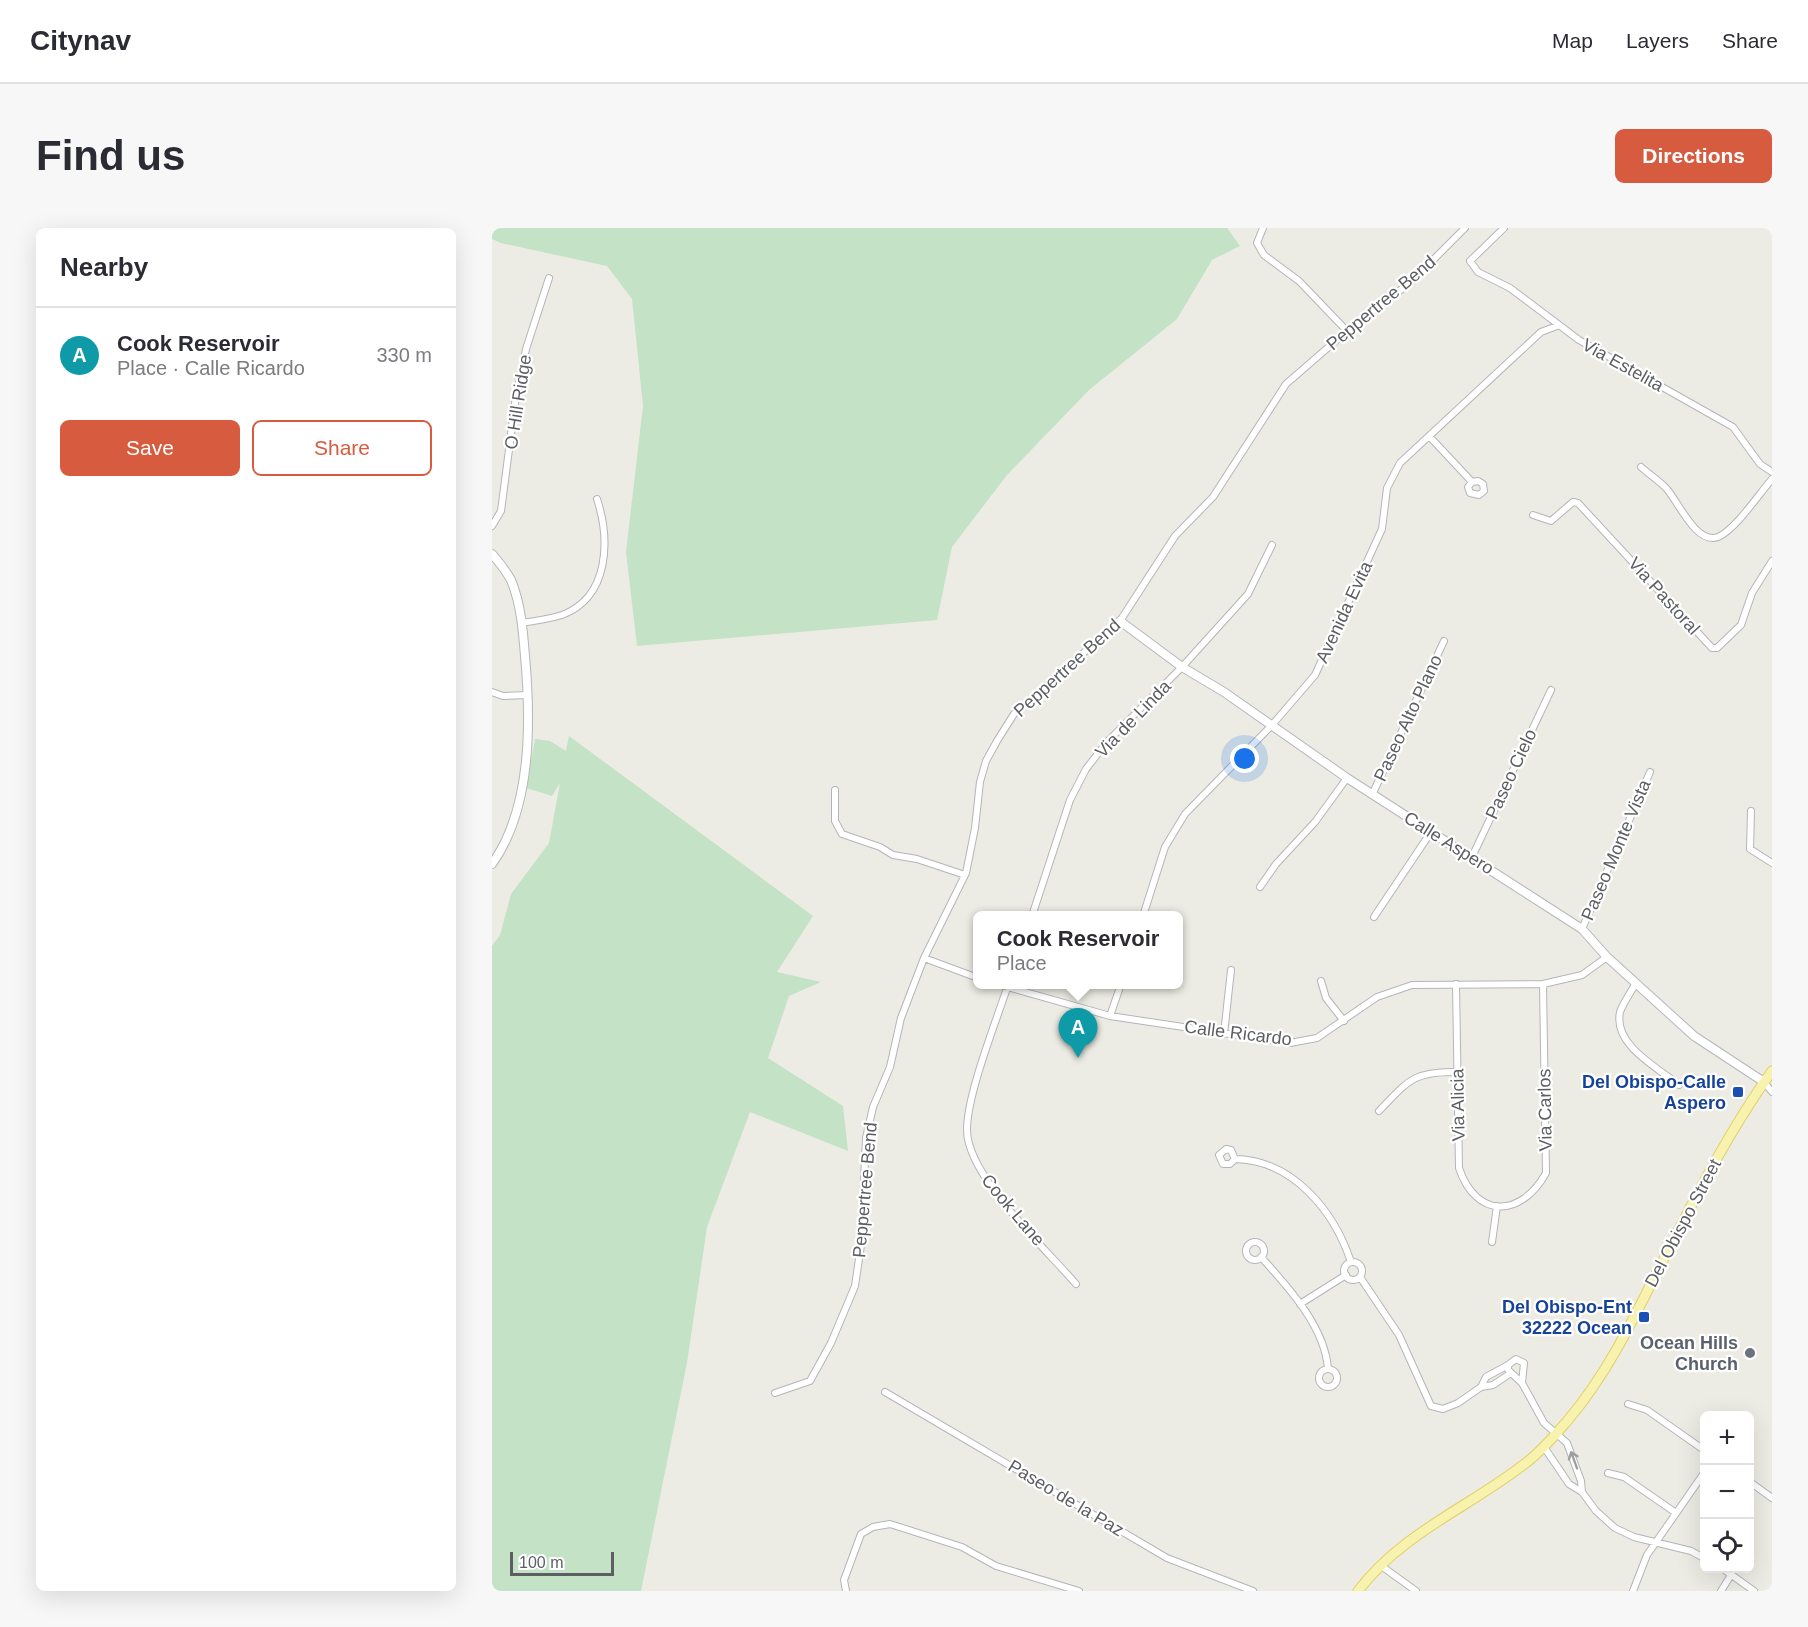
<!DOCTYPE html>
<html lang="en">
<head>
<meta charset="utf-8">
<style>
  body { margin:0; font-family:Helvetica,sans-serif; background:#f7f7f7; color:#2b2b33 }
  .controls { position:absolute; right:18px; bottom:18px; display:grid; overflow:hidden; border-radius:9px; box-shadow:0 6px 24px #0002 }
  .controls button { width:54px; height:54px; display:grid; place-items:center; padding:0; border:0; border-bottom:2px solid #e1e1e2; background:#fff; color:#2b2b33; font:30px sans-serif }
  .scale { position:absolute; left:18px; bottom:15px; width:104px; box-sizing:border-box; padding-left:6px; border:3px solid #5c5e63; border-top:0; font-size:16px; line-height:21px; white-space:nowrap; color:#5c5e63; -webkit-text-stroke:4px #fff; paint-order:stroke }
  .you { position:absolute; left:753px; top:531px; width:21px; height:21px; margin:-15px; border:4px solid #fff; border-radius:50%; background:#1a73e8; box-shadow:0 0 0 9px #1a73e833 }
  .badge { display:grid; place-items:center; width:39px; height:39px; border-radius:50%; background:#d75c3f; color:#fff; font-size:20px; font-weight:700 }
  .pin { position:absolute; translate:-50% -50px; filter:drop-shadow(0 2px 3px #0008) }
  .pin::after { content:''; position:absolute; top:32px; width:21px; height:18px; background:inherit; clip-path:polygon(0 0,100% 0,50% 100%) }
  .popup { position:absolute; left:481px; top:683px; width:210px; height:78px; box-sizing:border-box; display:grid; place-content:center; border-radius:9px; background:#fff; filter:drop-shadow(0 2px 4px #0005); font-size:20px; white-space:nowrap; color:#7c7c81 }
  .popup b { font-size:22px; color:#2b2b33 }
  .popup::after { content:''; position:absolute; left:50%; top:100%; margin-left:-12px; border:12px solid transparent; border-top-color:#fff }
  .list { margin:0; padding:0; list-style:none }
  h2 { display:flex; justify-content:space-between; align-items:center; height:78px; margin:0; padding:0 24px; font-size:26px }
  h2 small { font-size:20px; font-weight:400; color:#7c7c81 }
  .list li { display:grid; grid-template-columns:39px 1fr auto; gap:18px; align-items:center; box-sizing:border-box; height:96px; padding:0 24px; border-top:2px solid #e1e1e2 }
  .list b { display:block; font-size:22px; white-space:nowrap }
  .list p { margin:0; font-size:20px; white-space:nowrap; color:#7c7c81 }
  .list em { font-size:20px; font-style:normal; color:#7c7c81 }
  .actions { display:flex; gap:12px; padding:18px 24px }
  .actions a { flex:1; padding:14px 0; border:2px solid #d75c3f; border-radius:9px; text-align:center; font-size:21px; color:#d75c3f }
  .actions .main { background:#d75c3f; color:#fff }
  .icon { flex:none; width:33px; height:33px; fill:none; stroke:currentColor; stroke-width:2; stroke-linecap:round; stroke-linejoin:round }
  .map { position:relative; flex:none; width:1280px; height:1363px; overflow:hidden; border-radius:9px }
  header { display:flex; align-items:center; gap:36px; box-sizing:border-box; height:84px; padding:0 30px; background:#fff; border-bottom:2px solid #e1e1e2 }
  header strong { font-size:28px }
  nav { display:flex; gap:33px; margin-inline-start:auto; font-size:21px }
  .intro { display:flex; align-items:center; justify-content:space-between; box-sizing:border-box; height:144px; padding:0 36px }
  h1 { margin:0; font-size:42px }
  .button { padding:15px 27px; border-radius:9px; background:#d75c3f; color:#fff; font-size:21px; font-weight:700 }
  main { display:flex; gap:36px; padding:0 36px }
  aside { flex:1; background:#fff; border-radius:9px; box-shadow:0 6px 24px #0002 }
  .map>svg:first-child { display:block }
  .green { fill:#c3e2c6 }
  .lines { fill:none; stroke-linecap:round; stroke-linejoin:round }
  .street-casing { stroke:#b4b5ba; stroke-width:8 }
  .secondary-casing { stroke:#b5b7bc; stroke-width:10 }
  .primary-casing { stroke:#e3ce67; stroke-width:11 }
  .street { stroke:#fff; stroke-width:6 }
  .secondary { stroke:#fff; stroke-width:8 }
  .primary { stroke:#f7f3af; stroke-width:9 }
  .oneway { stroke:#9d9ea1 }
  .transit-dot { fill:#1a4fb4; stroke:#fff; stroke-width:2 }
  .worship-dot { fill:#6b7280; stroke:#fff; stroke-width:2 }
  .labels { text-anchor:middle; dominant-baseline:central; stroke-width:4.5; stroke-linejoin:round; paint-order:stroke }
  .street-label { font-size:18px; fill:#5c5e63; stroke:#fff }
  .transit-label { font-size:18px; font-weight:bold; fill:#164399; stroke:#fff; text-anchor:end }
  .worship-label { font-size:18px; font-weight:bold; fill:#5b616d; stroke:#fff; text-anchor:end }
</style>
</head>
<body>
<header>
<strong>Citynav</strong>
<nav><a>Map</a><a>Layers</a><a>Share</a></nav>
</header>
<div class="intro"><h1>Find us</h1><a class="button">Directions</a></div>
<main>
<aside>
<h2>Nearby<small></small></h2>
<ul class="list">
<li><span class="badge" style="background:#0f9aa8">A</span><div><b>Cook Reservoir</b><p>Place · Calle Ricardo</p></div><em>330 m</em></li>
</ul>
<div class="actions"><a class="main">Save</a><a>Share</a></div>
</aside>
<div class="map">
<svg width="1280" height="1363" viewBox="0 0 1280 1363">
  <rect width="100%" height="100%" fill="#edece4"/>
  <path class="green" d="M0,0h735l13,18 -28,14 -35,59 -88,71 -82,85 -55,72 -15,73 -300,26 -11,-94 17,-146 -11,-107 -25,-33 -106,-23 -9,-4z
    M77,508l244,180 -36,56 44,10 -32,14 -21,62 75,48 5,45 -98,-39 -43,115 -20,136 -46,228h-149v-645l8,-11 11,-41 38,-51 11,-60 -8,13 -26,-8 9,-49 15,2 16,10z"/>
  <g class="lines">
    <defs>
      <path id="street" d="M771,0l-6,15 7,12 35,26 48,50
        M1012,0l-34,33 8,11 32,16 69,52 154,87 27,37 12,8
        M937,208l43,46 6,-1 5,3 1,7 -5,4 -9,-2 -2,-6 4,-5
        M1149,239c8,7 18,14 25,21 12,13 30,57 52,49 17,-7 41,-43 54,-58
        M1041,287l18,6 22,-19 5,1 134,145h5l24,-23 11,-32 20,-32
        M0,298l9,-15 15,-115 10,-47 23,-71
        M29,395c14,-2 28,-4 41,-8 48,-18 48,-76 35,-116
        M0,464l11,4 25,-1
        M343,562v31l7,13 38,13 13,8 24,4 48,16
        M880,567l72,-154
        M1259,583l-1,38 22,14
        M980,629l79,-167
        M768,659l16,-23 39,-42 32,-44
        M540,688l38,-116 16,-31 21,-27 75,-75 66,-73 24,-49
        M651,688l22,-69 20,-33 87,-89 43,-50 67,-146 5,-41 13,-25 141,-131 16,-6
        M882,689l57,-85
        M1090,701l68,-157
        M432,730l54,20
        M829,753l5,17 18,23
        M1144,755c-5,9 -13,20 -16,29 -7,33 37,55 59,73
        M505,756l113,32 180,27 27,-5 60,-41 35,-12 131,-1 39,-9 25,-18
        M964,756l3,184c17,51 62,50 87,5l-3,-189
        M516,757c-12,37 -41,109 -41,145 0,46 79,119 109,154
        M618,788l11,-32
        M732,806l7,-64
        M1272,854l8,10
        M887,883c29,-30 34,-40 78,-39
        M743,931l-4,-9 -5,-1 -7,6 4,9h7l5,-5c58,1 99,52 116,103
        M1000,1014l5,-36
        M754 1023a9 9 0 1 1 18 0a9 9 0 1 1-18 0Z
        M769,1029c28,31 64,70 67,112
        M852 1043a9 9 0 1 1 18 0a9 9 0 1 1-18 0Z
        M868,1049l39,58 32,71 12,3 15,-6 23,-16 5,-10 22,-12
        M808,1076l46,-29
        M827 1150a9 9 0 1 1 18 0a9 9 0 1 1-18 0Z
        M1030,1155l2,-20 -8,-4 -8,6v5l14,13 22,40 23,20 14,38 1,11
        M989,1159l12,-2 18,-12
        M393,1164l282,166 86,33
        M283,1165l35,-12 21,-38 24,-57 6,-41 5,-107 7,-31 17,-40 11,-49 23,-60 42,-85 9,-45 5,-46 6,-21 11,-20 17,-27 106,-93 55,-85 38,-39 73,-113 60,-52 65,-50 54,-54
        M1136,1176l19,6 57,40
        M1052,1219l25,37 13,8 14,19 19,17 19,9 57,14 13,7
        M1116,1245l16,4 52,36
        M1258,1254l22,16
        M888,1337l36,26
        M1230,1340l32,23
        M354,1363l-2,-11 17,-46 12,-7 17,-3 72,23 34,19 83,25
        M1141,1363l14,-36 57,-82
        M1229,1363l10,-16"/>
      <path id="secondary" d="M0,326c7,8 14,17 19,26 10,24 12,51 14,76 6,66 7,152 -33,208
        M628,393l62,46 42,25 123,86 235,151 25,28 87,79 70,46"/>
      <path id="primary" d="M866,1363c45,-59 112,-84 169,-129 16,-12 28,-27 41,-42 36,-42 62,-94 87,-144 36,-70 71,-141 117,-205"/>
    </defs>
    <use href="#street" class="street-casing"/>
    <use href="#secondary" class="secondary-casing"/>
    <use href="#primary" class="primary-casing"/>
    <use href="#street" class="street"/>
    <use href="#secondary" class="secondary"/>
    <use href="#primary" class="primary"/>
  </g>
  <defs><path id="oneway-shaft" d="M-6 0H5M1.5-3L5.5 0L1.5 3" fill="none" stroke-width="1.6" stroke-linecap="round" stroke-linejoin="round" transform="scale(1.5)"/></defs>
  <use class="oneway" href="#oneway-shaft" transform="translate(1082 1232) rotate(-110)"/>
  <g class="transit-dot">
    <rect x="1240" y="858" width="12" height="12" rx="3"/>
    <rect x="1146" y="1083" width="12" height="12" rx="3"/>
  </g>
  <circle class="worship-dot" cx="1258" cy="1125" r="6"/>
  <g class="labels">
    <g class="street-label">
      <text transform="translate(889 75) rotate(-40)">Peppertree Bend</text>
      <text transform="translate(1131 137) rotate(29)">Via Estelita</text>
      <text transform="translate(26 174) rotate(-81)">O Hill Ridge</text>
      <text transform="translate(1172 368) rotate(48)">Via Pastoral</text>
      <text transform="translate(852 384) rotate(-65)">Avenida Evita</text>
      <text transform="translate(575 440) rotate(-42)">Peppertree Bend</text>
      <text transform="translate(916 490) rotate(-65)">Paseo Alto Plano</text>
      <text transform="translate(641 491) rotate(-46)">Via de Linda</text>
      <text transform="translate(1019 546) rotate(-65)">Paseo Cielo</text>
      <text transform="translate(957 615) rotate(32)">Calle Aspero</text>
      <text transform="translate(1124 622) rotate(-67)">Paseo Monte Vista</text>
      <text transform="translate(746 805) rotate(7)">Calle Ricardo</text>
      <text transform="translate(966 877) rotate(-91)">Via Alicia</text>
      <text transform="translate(1053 882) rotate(-91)">Via Carlos</text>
      <text transform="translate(373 962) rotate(-85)">Peppertree Bend</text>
      <text transform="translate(521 982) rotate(50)">Cook Lane</text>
      <text transform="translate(1191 995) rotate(-62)">Del Obispo Street</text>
      <text transform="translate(574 1270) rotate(31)">Paseo de la Paz</text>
    </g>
    <g class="transit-label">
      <text x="1234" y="854">Del Obispo-Calle<tspan x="1234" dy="21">Aspero</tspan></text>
      <text x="1140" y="1079">Del Obispo-Ent<tspan x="1140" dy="21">32222 Ocean</tspan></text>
    </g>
    <g class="worship-label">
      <text x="1246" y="1115">Ocean Hills<tspan x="1246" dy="21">Church</tspan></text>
    </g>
  </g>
</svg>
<div class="controls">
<button>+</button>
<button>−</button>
<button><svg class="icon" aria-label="locate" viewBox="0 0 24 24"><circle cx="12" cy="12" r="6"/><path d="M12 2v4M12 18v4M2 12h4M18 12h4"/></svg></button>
</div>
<div class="scale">100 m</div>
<div class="you"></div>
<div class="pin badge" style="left:586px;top:830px;background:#0f9aa8">A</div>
<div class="popup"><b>Cook Reservoir</b>Place</div>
</div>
</main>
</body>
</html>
